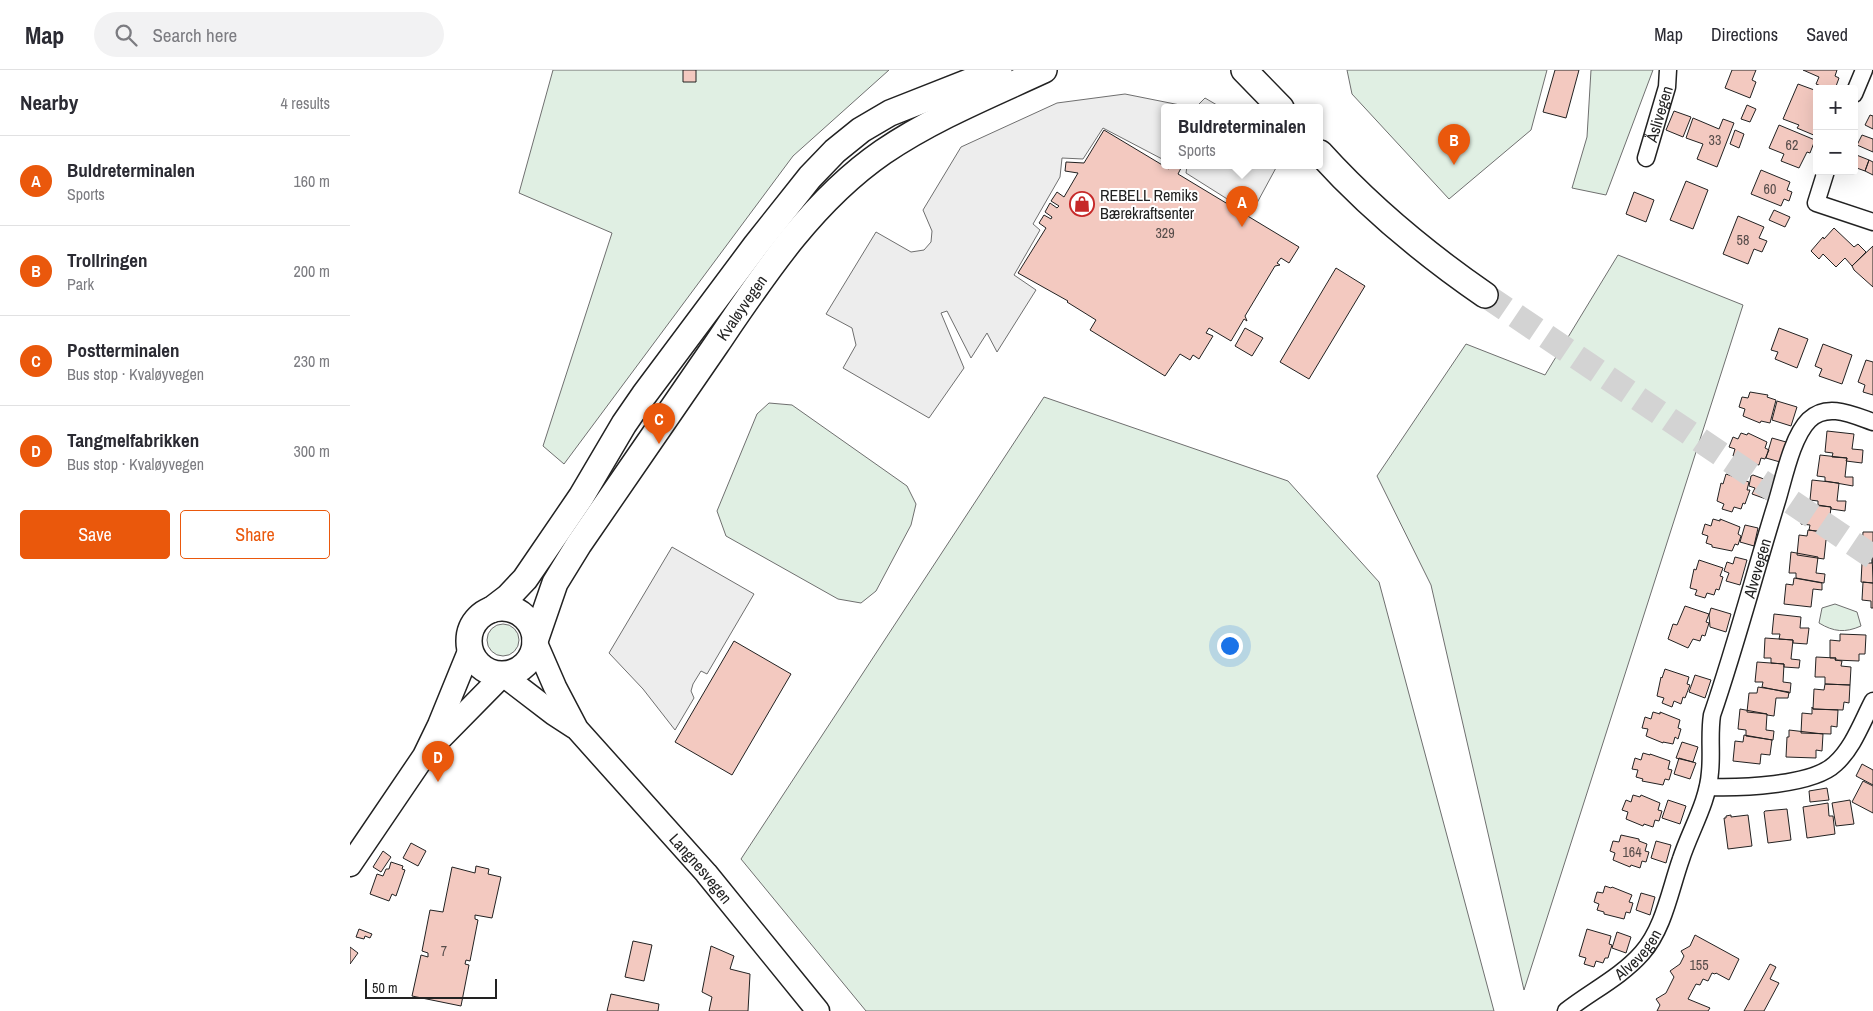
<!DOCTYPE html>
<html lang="en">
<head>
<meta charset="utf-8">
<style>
  body { margin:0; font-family:"Archivo Narrow",sans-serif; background:#f2f2f3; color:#2b2b33 }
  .controls { position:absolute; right:15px; top:15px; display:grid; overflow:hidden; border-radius:5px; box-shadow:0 5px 20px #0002 }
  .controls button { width:45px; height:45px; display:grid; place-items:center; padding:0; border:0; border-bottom:1px solid #e1e1e2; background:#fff; color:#2b2b33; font:25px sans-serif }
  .scale { position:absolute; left:15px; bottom:12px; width:132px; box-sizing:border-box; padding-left:5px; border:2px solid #222; border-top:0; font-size:14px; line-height:18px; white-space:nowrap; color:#222; -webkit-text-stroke:4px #fff; paint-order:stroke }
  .you { position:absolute; left:879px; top:575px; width:18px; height:18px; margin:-12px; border:4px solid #fff; border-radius:50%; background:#1a73e8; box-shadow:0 0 0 8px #1a73e833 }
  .badge { display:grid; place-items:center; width:32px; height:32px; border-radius:50%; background:#ea580c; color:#fff; font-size:16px; font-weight:700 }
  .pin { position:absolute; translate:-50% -41px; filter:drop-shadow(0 1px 2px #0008) }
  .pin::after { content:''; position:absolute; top:26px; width:18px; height:15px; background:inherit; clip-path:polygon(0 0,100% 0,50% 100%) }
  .popup { position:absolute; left:811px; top:34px; width:162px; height:65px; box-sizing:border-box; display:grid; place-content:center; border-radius:5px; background:#fff; filter:drop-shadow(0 1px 4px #0005); font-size:16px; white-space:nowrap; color:#7c7c81 }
  .popup b { font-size:19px; color:#2b2b33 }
  .popup::after { content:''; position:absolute; left:50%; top:100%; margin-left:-10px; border:10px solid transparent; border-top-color:#fff }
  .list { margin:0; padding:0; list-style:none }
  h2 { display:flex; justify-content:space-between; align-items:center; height:65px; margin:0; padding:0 20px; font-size:21px }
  h2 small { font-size:16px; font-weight:400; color:#7c7c81 }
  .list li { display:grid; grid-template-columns:32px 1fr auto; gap:15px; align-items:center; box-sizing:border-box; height:90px; padding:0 20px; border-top:1px solid #e1e1e2 }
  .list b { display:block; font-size:19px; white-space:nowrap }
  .list p { margin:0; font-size:16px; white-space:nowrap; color:#7c7c81 }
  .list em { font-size:16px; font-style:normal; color:#7c7c81 }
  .actions { display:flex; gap:10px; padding:15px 20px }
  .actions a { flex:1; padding:11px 0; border:1px solid #ea580c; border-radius:5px; text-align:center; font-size:18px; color:#ea580c }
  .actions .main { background:#ea580c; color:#fff }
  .icon { flex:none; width:28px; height:28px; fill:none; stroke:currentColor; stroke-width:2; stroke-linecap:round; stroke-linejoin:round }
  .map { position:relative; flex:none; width:1523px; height:941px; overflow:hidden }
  header { display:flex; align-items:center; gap:30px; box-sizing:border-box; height:70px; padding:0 25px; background:#fff; border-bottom:1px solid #e1e1e2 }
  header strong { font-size:24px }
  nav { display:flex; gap:28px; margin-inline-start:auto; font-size:18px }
  .search { width:350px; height:45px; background:#f2f2f3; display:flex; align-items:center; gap:12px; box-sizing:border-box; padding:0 18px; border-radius:28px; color:#7c7c81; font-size:19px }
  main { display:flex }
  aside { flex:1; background:#fff }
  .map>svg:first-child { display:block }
  .green { fill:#e0efe3; stroke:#6f6f6f }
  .parking { fill:#ededed; stroke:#6f6f6f }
  .building { fill:#f3c9c0; stroke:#222 }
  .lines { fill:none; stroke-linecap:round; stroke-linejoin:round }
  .primary-tunnel { stroke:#d3d3d3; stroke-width:25; stroke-dasharray:25 12; stroke-linecap:butt }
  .street-casing { stroke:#222; stroke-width:19 }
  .secondary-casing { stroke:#222; stroke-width:25 }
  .primary-casing { stroke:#222; stroke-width:28 }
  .street { stroke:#fff; stroke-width:16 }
  .secondary { stroke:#fff; stroke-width:22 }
  .primary { stroke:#fff; stroke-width:25 }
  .labels { text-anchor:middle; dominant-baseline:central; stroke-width:4; stroke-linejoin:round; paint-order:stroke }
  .number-label { font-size:14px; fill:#564c4a }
  .street-label { font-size:16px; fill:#222; stroke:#fff }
  .poi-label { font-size:16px; fill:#222; stroke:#fff; text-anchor:start }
</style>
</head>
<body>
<header>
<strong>Map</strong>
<div class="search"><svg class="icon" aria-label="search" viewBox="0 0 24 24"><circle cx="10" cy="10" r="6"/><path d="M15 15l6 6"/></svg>Search here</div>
<nav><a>Map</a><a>Directions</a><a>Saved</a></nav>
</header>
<main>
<aside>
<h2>Nearby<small>4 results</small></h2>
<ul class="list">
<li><span class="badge">A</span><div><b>Buldreterminalen</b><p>Sports</p></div><em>160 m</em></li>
<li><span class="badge">B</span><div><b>Trollringen</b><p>Park</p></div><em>200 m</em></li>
<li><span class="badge">C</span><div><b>Postterminalen</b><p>Bus stop · Kvaløyvegen</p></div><em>230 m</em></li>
<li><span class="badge">D</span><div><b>Tangmelfabrikken</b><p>Bus stop · Kvaløyvegen</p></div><em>300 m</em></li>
</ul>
<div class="actions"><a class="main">Save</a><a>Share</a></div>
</aside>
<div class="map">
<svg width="1523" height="941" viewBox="0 0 1523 941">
  <rect width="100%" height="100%" fill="#fff"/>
  <path class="green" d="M203,0h336l-96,86 -229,308 -21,-18 69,-213 -93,-40z
    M997,0h200l-16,60 -82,69 -97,-105z
    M1241,0h62l-47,125 -34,-7 15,-51z
    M1268,185l125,50 -219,685 -93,-405 -54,-109 89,-132 79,31z
    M694,327l244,84 91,101 115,429h-628l-125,-152z
    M419,333l23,2 115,81 9,18 -5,21 -35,66 -15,12 -23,-4 -112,-63 -9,-25 40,-97z
    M1485,534l22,8 4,14c-16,7 -27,6 -42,-3l3,-15z
    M137 570a16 16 0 1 1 32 0a16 16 0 1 1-32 0Z"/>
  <path class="parking" d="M775,24l70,14 10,-10 17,10h-58v52l-61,-32 -20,31 -21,-1 -2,19 -27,47 7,6 -26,45 22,15 -39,62 -10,-19 -16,25 -24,-47 -6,2 23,55 -35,50 -86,-50 13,-23 -4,-17 -26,-14 50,-82 35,20 13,-2 7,-8 1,-11 -9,-21 38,-63 96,-44z
    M837,96h90l-26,48 -65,-41z
    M322,477l82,47 -47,80 -6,-3 -8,13 -2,7 3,7 -19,32 -32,-41 -34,-36z"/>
  <path class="building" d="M333,0h13v12h-13z
    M1205,0h24l-13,48 -23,-6z
    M1382,0h24l-4,10 4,2 -6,16 -25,-10z
    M1453,0h34l-2,6 4,2 -4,11h-7l-12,-5 3,-7z
    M1448,14l19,7 -1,45 -19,-8 2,-3 -16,-6z
    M1397,35l9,4 -6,13 -9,-3z
    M1324,41l17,6 -8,20 -17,-7z
    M1520,45l3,1v13l-8,-4z
    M1343,48l26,11 4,-10 11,4 -17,44 -20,-8 6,-15 -17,-6z
    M1429,55l36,15 -5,13 -3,-1 -8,16 -18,-7 3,-7 -15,-6z
    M754,60l65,39 2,-3h11l-4,8 121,73 -10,16 -8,-5 -4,5 3,2 -5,1 -30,50 2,5 -3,-2 -13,22 -22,-13 -3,5 7,3 -14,23 -6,-4 -3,5 -10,-6 -15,22 -75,-46 6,-10 -29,-18 1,-1 -50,-28 28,-45 -7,-5 5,-8 7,4 1,-2 -7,-5 5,-9 7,5 2,-2 -8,-5 6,-9 7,5 14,-24 -13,-2 1,-9 18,1z
    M1385,60l9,4 -5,14 -9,-4z
    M1512,65l11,4v13l-16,-7z
    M1504,84l15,6 -4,11 -11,-4z
    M1519,90l4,2v13l-8,-4z
    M1411,100l29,12 -3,8 5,2 -3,9 -5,-2 -3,7 -30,-12z
    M1336,111l22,9 -15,39 -23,-9z
    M1284,122l20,8 -8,22 -20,-8z
    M1424,140l16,7 -5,10 -16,-7z
    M1388,146l26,11 -5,11 8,3 -5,11 -8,-3 -6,15 -25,-10z
    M1484,158l20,19 4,-3 8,8 -14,14 -7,-8 -9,9 -13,-13 -4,5 -8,-8 12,-14 1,2z
    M1523,176v41l-19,-17 -2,-4z
    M986,198l29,18 -56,93 -29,-17z
    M895,258l18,10 -11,18 -17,-10z
    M1429,258l29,11 -11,29 -22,-9 3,-7 -7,-2z
    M1473,274l29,11 -10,29 -23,-8 3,-7 -7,-3z
    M1516,290l7,2v33l-10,-3 2,-7 -7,-3z
    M1400,322l18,3 -1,2 9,3 -6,23 -9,-2 -1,2 -17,-7 2,-7 -6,-2 3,-10 6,1z
    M1427,331l20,6 -6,19 -19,-6z
    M1477,361l27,3 -2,15 11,1 -1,13 -16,-2 1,-3 -15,-1 1,-4 -8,-1z
    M1391,363l6,2 1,-2 19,9 -2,6 4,2 -4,9 -4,-1 -2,7 -20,-5v-2l-6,-2 2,-7 -6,-2 4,-10 5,2z
    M1422,368l14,4 -6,20 -14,-4z
    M1470,385l27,3 -2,19h8v9l-28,-5v-4l-8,-1z
    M1376,404l23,8 -2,8h3l-5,14 -2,-1 -2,6 -7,-2 -2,5 -10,-3 2,-5 -7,-3 4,-18 2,1z
    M1403,405l19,7 -6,17 -14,-5 3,-6 -6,-2 2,-10z
    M1462,410l27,3 -2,18h9l-1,10 -14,-2v-2l-13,-2v-4l-8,-1z
    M1454,434l27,3 -2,18 12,2 -1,4h-3v3l-28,-4 1,-5 -9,-1z
    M1363,449l7,2v-2l20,8 -2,7 3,2 -3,9 -3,-1 -3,7 -20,-4v-2l-6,-2 2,-7 -6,-2 3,-10 6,2z
    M1395,455l13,3 -4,18 -14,-4z
    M1458,460l30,4v7l-12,-1 -2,19 -27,-4 2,-20 8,1z
    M1513,462h10v20l-11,-1z
    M1441,482l27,5 -2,16 9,1 -1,9 -28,-5v-5h-7z
    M1522,482l1,31 -12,-1 1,-19h10z
    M1385,487l12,3 -7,25 -14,-4 3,-8 -5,-2 3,-9 6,2z
    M1349,490l24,8 -3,8 3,1 -4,13 -3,-1 -2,6 -7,-2 -2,5 -10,-3 2,-5 -7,-2 4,-19 2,1z
    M1444,508l28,5v7l-9,-1 -2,18 -27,-3 2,-20 7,1z
    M1513,512l10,1v25h-2v-7l-9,-1z
    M1335,536l24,8 -3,8 3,1 -4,13 -3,-1 -2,6 -7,-2 -5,9 -20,-9 5,-15 4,1z
    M1361,538l20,6 -5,18 -16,-5 -1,-12z
    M1424,544l27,3 -1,11h9l-2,16 -14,-1v-3l-14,-1 1,-5h-8z
    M1490,564l26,1 -1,19h-6v7l-24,-1 1,-2h-6v-18l10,1z
    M1415,568l28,2 -2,19 9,1 -1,8 -15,-1v-3l-13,-1v-5h-7z
    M384,571l57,33 -59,101 -57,-33z
    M1466,587l20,1 -1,2 7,1 -1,5 10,1 -1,18 -25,-1v-7h-10z
    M1407,592l27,2 -1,18 8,1 -1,10 -28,-6 1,-5h-8z
    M1315,599l24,8 -2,7 3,1 -5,13 -2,-1 -2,7 -7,-3 -2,6 -10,-4 2,-5 -7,-2 4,-19 1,1z
    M1345,605l16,5 -6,18 -16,-6z
    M1475,614l25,1 -1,18 -5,-1 -1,8 -30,-1 1,-20 10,1z
    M1408,617l31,5 -1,6h-12l-2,18 -7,-1v-1l-20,-2 2,-19h8z
    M1462,637l1,2 25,1 -1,17 -6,-1v8l-30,-1 1,-20 10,1z
    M1390,639l27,5 -1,16 8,1 -1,9 -27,-4v-6l-8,-1z
    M1303,642l7,2v-2l20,8 -2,8 3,1 -3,10 -3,-2 -2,7 -10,-2v1l-17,-7 2,-7 -6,-1 3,-11 6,2z
    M1439,660l34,4 -1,17 -6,-1v8l-30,-1 1,-20h2z
    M1394,665l28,5 -2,15 -9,-1 -1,10 -27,-3 2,-20 8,1z
    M1332,672l16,5 -5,15 -17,-4z
    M1293,683l7,2v-1l20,7 -2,8 4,1 -3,10 -4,-1 -2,6 -21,-4 1,-2 -7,-2 2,-7 -6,-1 3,-11 6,2z
    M1329,688l17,5 -6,16 -16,-5z
    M1512,694l11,6v15l-17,-9z
    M1513,711l10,5v27l-21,-11z
    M1477,718l2,12 -19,2 -1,-11z
    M1283,725l7,2 1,-2 19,8 -2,7 4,1 -3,10 -4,-1 -2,7 -9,-3 -1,2 -17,-7 2,-7 -6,-2 4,-10 5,2z
    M1318,730l18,6 -6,18 -18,-6z
    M1500,730l4,24 -18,2 -4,-23z
    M1478,733l1,13h4l2,18 -28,4 -4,-31z
    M1437,739l4,31 -23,3 -4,-31 1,-1z
    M1381,745v2l17,-2 4,31 -24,3 -4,-31h2v-2z
    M1271,765l18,4v2l8,3 -2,7 4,1 -3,10 -4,-1 -2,7 -9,-3 -1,2 -17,-7 2,-7 -5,-2 3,-10 6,1z
    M1306,771l15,4 -5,18 -15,-5z
    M61,773l15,8 -8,15 -15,-8z
    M33,781l8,6 -10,15 -8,-5z
    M41,792l12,4 -1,3 3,1 -9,26 -4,-2 -3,7 -19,-7 7,-20 6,2 3,-7h3z
    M126,796l13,3 -1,5 13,3 -9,41 -17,-3v4l3,1 -8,41 -4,-1 -1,4 4,1 -8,41 -49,-10 9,-41 7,2v-4l-6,-2 8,-41 13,2 9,-45 23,6z
    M1255,816l6,2 1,-1 20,8 -3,7 4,1 -3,10 -4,-1 -2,7 -20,-5v-2l-7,-2 2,-6 -5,-2 3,-10 6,1z
    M1291,823l14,4 -5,18 -14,-5z
    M9,859l13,5 -2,4 -5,-2 -1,3 -8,-2z
    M1237,859l24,7 -2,8 3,1 -4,13h-3l-2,5 -7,-2 -2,6 -10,-3 2,-6 -7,-2z
    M1267,862l14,5 -5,16 -14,-5z
    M1345,865l44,24 -10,21 -13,-7 -1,1 -3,-1 -4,8 -5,-2 -3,6 -4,-1 -8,15 22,9 -2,3h-51l3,-6 -4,-6 10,-6 8,-16 -4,-6 10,-7 4,-8 -3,-5 9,-5z
    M283,871l19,4 -8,36 -19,-4z
    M361,876l23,10 -4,13 20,5 -2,37h-39l3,-14 -10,-5z
    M0,877l8,6 -8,11z
    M1420,894l6,3 -6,12 9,4 -15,28h-20z
    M261,924l48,10 -1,7h-51z"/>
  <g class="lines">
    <path class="primary-tunnel" d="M1135,225l388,262"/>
    <defs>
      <g id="street">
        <path d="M1504,24l10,-24"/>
        <path id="s1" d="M1296,88l21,-71 1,-17"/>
        <path d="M1476,101l-10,32 57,19"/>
        <path d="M1358,717c31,1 104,-1 127,-23 18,-16 27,-42 38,-63"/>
        <path id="s2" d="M1216,941c24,-19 55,-34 76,-58 22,-25 28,-63 39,-94 9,-28 27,-57 29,-87 2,-18 -1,-38 2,-57 24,-70 43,-143 65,-214 7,-23 15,-64 32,-81 18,-18 44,-5 64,2"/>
      </g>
      <g id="secondary">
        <path id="s3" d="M185,571l20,46 22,42 129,144 112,138"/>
        <path d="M88,671l65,-66 51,39 20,13"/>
        <path d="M0,795l74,-109 15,-31 31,-76"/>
      </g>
      <g id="primary">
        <path d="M894,0l37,38"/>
        <path d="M970,83c49,54 104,100 165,142"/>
        <circle cx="152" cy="571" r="33"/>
        <path d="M141,540l17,-13 17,-18 56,-82 43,-73 20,-29 112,-150 54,-68 25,-26 26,-21 29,-17 109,-43"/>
        <path id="s4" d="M185,571l20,-58 24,-39c46,-66 91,-133 137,-199 48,-71 96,-144 167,-193 50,-34 107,-57 161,-82"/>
      </g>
    </defs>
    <use href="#street" class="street-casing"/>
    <use href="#secondary" class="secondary-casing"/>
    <use href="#primary" class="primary-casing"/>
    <use href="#street" class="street"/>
    <use href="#secondary" class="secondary"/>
    <use href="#primary" class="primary"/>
  </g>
  <defs>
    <symbol id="shop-ring" viewBox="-11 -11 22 22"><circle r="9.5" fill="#fff" stroke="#c62828" stroke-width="1.5"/><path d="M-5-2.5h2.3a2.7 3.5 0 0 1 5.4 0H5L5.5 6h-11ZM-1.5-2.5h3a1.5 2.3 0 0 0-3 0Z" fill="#c62828"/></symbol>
  </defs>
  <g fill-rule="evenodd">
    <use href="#shop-ring" x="718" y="120" width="28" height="28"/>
  </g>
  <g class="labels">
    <g class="number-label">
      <text x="1365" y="70">33</text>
      <text x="1442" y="75">62</text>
      <text x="1420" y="119">60</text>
      <text x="815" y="163">329</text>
      <text x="1393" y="170">58</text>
      <text x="1282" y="782">164</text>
      <text x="94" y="881">7</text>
      <text x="1349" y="895">155</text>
    </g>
    <g class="street-label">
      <text stroke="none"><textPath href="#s1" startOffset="46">Åslivegen</textPath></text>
      <text stroke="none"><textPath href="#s4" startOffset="394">Kvaløyvegen</textPath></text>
      <text stroke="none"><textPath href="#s2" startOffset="501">Alvevegen</textPath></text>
      <text stroke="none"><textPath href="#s3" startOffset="284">Langnesvegen</textPath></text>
      <text stroke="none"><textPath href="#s2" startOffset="92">Alvevegen</textPath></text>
    </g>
    <g class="poi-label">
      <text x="750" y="125">REBELL Remiks<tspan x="750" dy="18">Bærekraftsenter</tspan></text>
    </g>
  </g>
</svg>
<div class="controls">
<button>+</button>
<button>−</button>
</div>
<div class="scale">50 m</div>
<div class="you"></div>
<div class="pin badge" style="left:892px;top:157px">A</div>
<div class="popup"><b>Buldreterminalen</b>Sports</div>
<div class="pin badge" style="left:1104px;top:95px">B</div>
<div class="pin badge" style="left:309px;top:374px">C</div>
<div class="pin badge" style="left:88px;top:712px">D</div>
</div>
</main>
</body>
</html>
